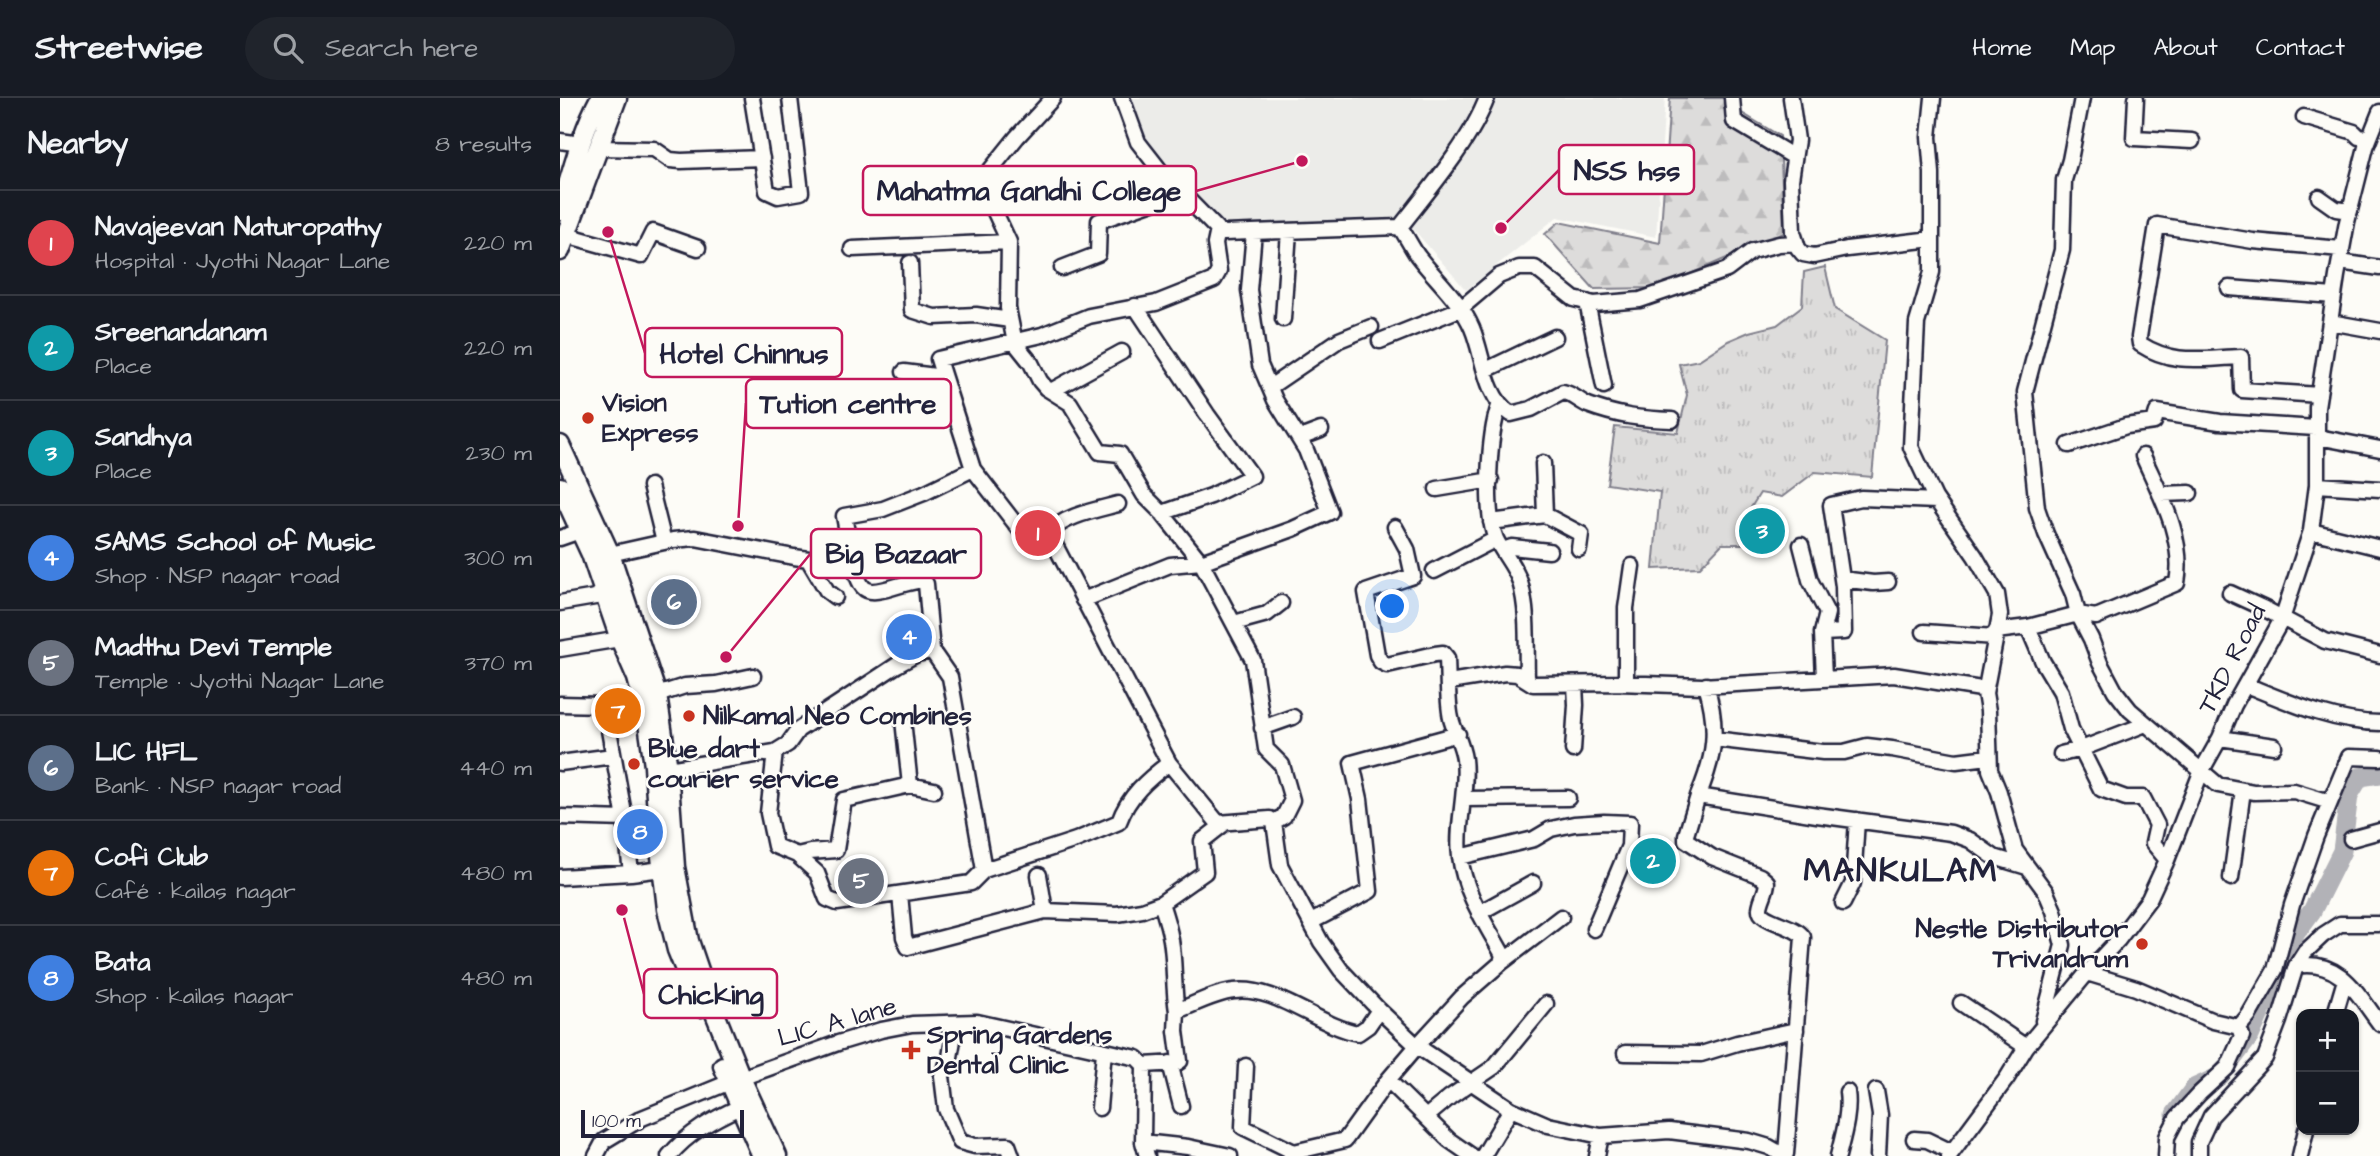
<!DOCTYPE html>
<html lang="en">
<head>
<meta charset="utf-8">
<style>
  body { margin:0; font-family:"Architects Daughter",sans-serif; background:#20242c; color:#f1f3f6 }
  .controls { position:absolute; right:21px; bottom:21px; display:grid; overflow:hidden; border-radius:14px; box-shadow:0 2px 5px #0004 }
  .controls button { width:63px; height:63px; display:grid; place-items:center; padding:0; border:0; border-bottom:2px solid #363941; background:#171b24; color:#f1f3f6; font:35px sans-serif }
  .scale { position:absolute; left:21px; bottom:18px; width:163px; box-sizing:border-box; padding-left:7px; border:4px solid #22223b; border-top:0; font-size:19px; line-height:24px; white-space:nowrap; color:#22223b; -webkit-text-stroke:5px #fdfcf7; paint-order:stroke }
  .you { position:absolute; left:833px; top:509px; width:24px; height:24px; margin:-18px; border:5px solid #fff; border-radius:50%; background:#1a73e8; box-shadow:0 0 0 10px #1a73e833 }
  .badge { display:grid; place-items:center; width:46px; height:46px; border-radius:50%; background:#ea580c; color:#fff; font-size:23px; font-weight:700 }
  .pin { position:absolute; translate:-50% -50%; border:4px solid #fff; box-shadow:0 2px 7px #0006 }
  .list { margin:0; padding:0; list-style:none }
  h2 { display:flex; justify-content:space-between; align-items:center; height:91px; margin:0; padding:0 28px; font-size:30px }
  h2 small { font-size:23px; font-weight:400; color:#9ea1a6 }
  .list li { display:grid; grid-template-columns:46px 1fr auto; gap:21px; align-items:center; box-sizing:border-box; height:105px; padding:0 28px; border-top:2px solid #363941 }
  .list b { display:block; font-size:26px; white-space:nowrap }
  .list p { margin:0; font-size:23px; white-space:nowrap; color:#9ea1a6 }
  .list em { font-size:23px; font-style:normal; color:#9ea1a6 }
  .icon { flex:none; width:38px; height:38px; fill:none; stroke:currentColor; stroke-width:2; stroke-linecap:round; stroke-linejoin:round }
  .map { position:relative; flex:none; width:1820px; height:1058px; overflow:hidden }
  header { display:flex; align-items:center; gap:42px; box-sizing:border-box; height:98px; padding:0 35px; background:#171b24; border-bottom:2px solid #363941 }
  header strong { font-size:33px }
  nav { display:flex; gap:38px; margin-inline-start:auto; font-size:24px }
  .search { width:490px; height:63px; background:#20242c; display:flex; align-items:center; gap:18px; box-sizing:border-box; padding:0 24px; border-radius:38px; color:#9ea1a6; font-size:26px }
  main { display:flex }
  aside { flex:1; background:#171b24 }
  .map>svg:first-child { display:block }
  .built { fill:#ecece9 }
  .grass { fill:url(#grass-tufts); stroke:#807f8b; stroke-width:2 }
  .forest { fill:url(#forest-firs); stroke:#807f8b; stroke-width:2 }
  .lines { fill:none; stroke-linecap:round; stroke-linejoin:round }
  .river { stroke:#b2b2b7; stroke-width:19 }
  .minor-casing { stroke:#22223b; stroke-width:19 }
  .major-casing { stroke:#22223b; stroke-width:23 }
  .minor { stroke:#fdfcf7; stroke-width:14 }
  .major { stroke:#fdfcf7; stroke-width:18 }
  .poi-dot { fill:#c8321e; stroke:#fdfcf7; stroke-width:2.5 }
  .labels { text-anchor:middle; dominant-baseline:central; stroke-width:5; stroke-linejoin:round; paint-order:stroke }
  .poi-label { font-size:26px; font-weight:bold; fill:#22223b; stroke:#fdfcf7; text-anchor:start }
  .street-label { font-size:26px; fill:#22223b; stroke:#fdfcf7 }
  .district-label { font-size:33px; font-weight:bold; letter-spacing:2px; fill:#22223b; stroke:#fdfcf7 }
  .leader { fill:none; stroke:#c2185b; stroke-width:2.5 }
  .callout-dot { fill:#c2185b; stroke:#fdfcf7; stroke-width:2.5 }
  .callout { fill:#fdfcf7; stroke:#c2185b; stroke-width:2.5 }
  .callout-label { font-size:28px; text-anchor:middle; font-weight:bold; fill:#22223b }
</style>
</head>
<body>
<header>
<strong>Streetwise</strong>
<div class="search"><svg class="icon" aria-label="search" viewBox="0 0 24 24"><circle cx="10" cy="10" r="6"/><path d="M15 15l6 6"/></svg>Search here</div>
<nav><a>Home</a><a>Map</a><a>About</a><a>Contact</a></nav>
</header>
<main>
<aside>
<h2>Nearby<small>8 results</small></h2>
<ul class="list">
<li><span class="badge" style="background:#e0444e">1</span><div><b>Navajeevan Naturopathy</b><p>Hospital · Jyothi Nagar Lane</p></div><em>220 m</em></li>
<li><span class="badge" style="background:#0f9aa8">2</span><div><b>Sreenandanam</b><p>Place</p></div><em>220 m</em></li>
<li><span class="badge" style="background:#0f9aa8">3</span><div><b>Sandhya</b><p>Place</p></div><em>230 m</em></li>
<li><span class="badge" style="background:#3f7fe0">4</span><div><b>SAMS School of Music</b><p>Shop · NSP nagar road</p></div><em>300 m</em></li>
<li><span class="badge" style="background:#6b7280">5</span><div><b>Madthu Devi Temple</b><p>Temple · Jyothi Nagar Lane</p></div><em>370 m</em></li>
<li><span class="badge" style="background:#5c6f8a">6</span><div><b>LIC HFL</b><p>Bank · NSP nagar road</p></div><em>440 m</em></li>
<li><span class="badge" style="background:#e8710a">7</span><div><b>Cofi Club</b><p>Café · kailas nagar</p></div><em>480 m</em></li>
<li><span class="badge" style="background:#3f7fe0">8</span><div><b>Bata</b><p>Shop · kailas nagar</p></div><em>480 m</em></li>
</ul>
</aside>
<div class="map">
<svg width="1820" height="1058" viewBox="0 0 1820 1058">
  <defs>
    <pattern id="grass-tufts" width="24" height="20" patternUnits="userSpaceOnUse" patternTransform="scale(1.75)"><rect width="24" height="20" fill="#dddcdb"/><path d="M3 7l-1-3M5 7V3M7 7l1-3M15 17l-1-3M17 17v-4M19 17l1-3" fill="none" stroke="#bdbcbd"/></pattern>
    <pattern id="forest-firs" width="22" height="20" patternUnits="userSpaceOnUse" patternTransform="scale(1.75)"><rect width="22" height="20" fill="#dddcdb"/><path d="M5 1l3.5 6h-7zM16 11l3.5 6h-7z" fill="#bdbcbd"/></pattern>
  </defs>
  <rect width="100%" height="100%" fill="#fdfcf7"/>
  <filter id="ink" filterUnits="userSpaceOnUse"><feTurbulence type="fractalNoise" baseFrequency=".0143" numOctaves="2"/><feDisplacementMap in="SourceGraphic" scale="14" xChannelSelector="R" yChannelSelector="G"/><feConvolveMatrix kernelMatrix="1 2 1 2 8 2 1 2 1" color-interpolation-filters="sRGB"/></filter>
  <g filter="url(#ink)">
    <path class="built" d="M567,0h356l-4,13 -52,73 -33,39 -164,7 -9,-6 -77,-78z
      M935,0h170l-9,139 -99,-20 -91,73 -57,-66z"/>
    <path class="grass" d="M1265,169l10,42 50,31 -13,137 -57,-5 -33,25 -22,-4 -15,24 -3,27h-20l-22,23 -47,2 7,-77 -53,-8 8,-57 63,6 9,-38 -8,-31 20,-4 29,-19 21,-9 28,-7 25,-19 2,-34z"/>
    <path class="forest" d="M1110,0h65l2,12 43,26 4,97 -126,55 -64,1 -49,-55 14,-12 101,21z"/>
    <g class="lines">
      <path class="river" d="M1615,1016l19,-26 26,-12 30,-40 28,-62 9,-29 25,-34 30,-60 7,-56 11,-18 20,-3"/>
      <defs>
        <path id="minor" d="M192,0l15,93 11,5 23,-4 -11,-94
          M493,0l-36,39 -33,41 3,17 22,47 -1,66 7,35 16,20 9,18 6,7 24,15 30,49 20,2 24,41 18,18 39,49 52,98 13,89 16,16 10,35 -8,16 -10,6
          M562,0l16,44 25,32 55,56 6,3 176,-6c28,-36 71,-86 87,-129
          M1172,0l2,23 60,36
          M1231,0l6,42 -6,40 2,52 5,16 5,6 11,2 33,-7 85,-10
          M1373,0l-4,39 3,36v99l-15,51 -6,124 24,51 40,58 22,38 3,21 -15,78
          M1522,0l-12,62 -6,20 -2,70 -37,142 12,116 9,26 27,60 5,20 13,25 9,24 15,28 15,19 88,75 36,7 40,-1 36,11
          M1576,0l-2,40 58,3
          M1744,19l50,15 5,5 10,1
          M0,43l21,3
          M38,50l56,1 16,11 11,1 81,-3
          M1759,99l17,12 14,2
          M840,129c6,9 11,19 17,28 18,24 43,45 55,73 12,28 12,68 39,86l20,-5 32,-17c10,2 16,9 25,13 29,11 53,14 84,15
          M6,137l75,21 12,-24 45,16
          M292,151l157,-7
          M1780,164l40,6
          M350,165l2,47 22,7 42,-2 34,5
          M502,170l36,-14 1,-33 54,-19 24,-16
          M1669,190l105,8
          M1027,204l17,84
          M575,208l72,108 45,62 -41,20 -49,17
          M723,221l6,-88
          M1770,224l50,9
          M820,243l80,-32 39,-33 20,-8h16l39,31 20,5 46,-4 87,-30 25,-19 27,-7 17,-1
          M926,272l69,-33
          M344,274l39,5
          M710,289l69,-47 32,-13
          M491,293l71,-39
          M1759,297l-77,-5 -1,-33c-38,1 -67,9 -101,-13l-1,-7 18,-112 96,16 88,8
          M939,308c-10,28 -15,106 -3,133 7,15 19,27 24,43 9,30 6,66 7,96
          M1758,339l62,12
          M740,340l21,-8
          M1509,347l57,-19 28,-4 3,-10 63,10 96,6
          M983,365l2,52 36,19 -2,15
          M413,371l-35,-110 104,-24 47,-19 67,-13 58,-23 5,-9 -4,-27 3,-14
          M1757,387l63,4
          M90,388l14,56
          M877,391l54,-9
          M1600,396l30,-1
          M931,424l54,-7
          M835,429l12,22 6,27 -47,16 11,63 4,7 6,3 48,-11 8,-1 4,5c1,17 0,49 5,64 4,13 10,23 12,37 4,32 -8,65 -4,97 4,36 26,68 43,99l-2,8 -39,34 -45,49 94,63
          M1751,433l69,17
          M0,440l20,-7
          M1241,447l9,35 17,33 -5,20
          M496,449l-5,-15c11,-16 49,-23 67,-28
          M943,452l9,-3 37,4
          M50,456l63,-14 22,-2 99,19 30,4 28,-2 -8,-43 39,-7 41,-16 49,-24 48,62 9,9 26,7 113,216c-21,16 -41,33 -50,59l-43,18 -92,30 -13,13 -134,20 -10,-4 -10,-26 -20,-18 -22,-9 -7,-33 7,-61 -107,17
          M248,461l19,32 8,6
          M292,461c3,9 5,21 11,28 11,13 45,-9 61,-6l2,3 6,67 18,26 34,193
          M874,473l62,-32
          M1282,481l31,4 15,-1
          M1670,495l35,16 60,32 55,14
          M523,502l87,-35 31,-3 92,-33 37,-17 -24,-62 -31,-50 -15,-35 -11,-75 5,-58
          M0,505l47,-8
          M674,525l33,-9 14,-11
          M1468,529l15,35 18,30 10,37 30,60 25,9h17l14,27 -4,18 14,17
          M1436,533l32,-4 50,-13 18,3 81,-34c8,-44 -16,-87 -34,-127
          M1364,534l71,5
          M0,551l60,-10
          M1264,580l-2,-45 22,-1 -1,-46 -12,-81 30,-7 76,3
          M889,584l56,-9 12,1 16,10 85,-1 84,3 192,-11 87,14 4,4 3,18 2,59 9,22 16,58 31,42 8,19 9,34 -20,76
          M1066,585v-75l6,-42
          M1146,587c13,43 9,71 -8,111l119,19 134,18 19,7 24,17 33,10
          M1686,587c42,17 88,38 134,38
          M97,597l28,-9 31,-2 37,-8
          M0,606l42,1 3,3 20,111 6,54
          M343,622l7,65
          M702,630l31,-11
          M1660,640l54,8
          M1154,641l109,13h21l23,-6 25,3 64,12 32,-4
          M1013,652l3,-45 -1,-21
          M215,654l13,-8 10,-14 99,-65 20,-11 15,-3
          M1501,656l20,-5 65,-25
          M0,665l53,-7
          M609,665l49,60 52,-4 4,3 6,43 41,77 20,28 38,40 38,36 -29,34
          M1138,698l-12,39v5l26,17 48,19 7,6c0,9 -6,17 -7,26 -2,14 35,16 43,29l-17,217
          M903,701l105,-1
          M0,719l65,2
          M1791,741l29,-8
          M237,757l13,-3 26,-2 8,-50 66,-15 24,5
          M900,759l74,-18 17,-10 23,-5 30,-2 26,1 -1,23 -35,83
          M479,777l6,36
          M0,779l71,-4 31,-4
          M1671,780l12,-88
          M340,796l4,43 4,10 137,-36 72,3 25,-4 19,-7c4,12 8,24 10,37 4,23 2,47 6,71 18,-7 38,-18 57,-20 41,-6 84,35 124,42l10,-7 11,-16
          M601,805l44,-31 -3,-31 23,-18
          M1283,805l10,-20 4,-63
          M919,815l54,-30
          M751,824l59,-31 -10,-92 -8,-36 106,-29
          M941,865l60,-46
          M1736,868c44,-7 60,26 84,58
          M1527,875l49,15 77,33 26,6 10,-12 26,-45 17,-65 24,-69 33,-79 31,1
          M1401,905l65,44
          M1775,916l10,-34
          M396,925l-6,34 -8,19 4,33 14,33 15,4 33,-1 4,11
          M1065,955l76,1 36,-11 59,-13
          M610,965l11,43
          M584,967l33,-2 3,-2 -4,-30 1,-20
          M686,968l-3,61 51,25
          M181,980l97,-35 43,-13 31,-6 65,-2 160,36 7,7 -1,77 4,14
          M1316,993l4,24 -2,41
          M539,1010l5,-57
          M866,1019l24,-20 44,-30 52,-63
          M1354,1041l13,1 25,12
          M583,1044l45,5 42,9
          M36,1058l8,-15 38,-23 88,-36
          M109,1058c19,-23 44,-37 71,-49
          M731,1058l3,-4 51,-12 43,-60 61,60 23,16
          M923,1058l28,-47 37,16 53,11 68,-5 80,10 20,6 16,9
          M1037,1058l4,-20
          M1278,1058c5,-20 12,-43 9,-64
          M1389,1058l58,-78 19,-31 61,-74 31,-33 31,-41 18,-39 35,-90 18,-32 14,-33 48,-86 29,-88 6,-46v-78l20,-131 10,-54 19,-75 14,-35
          M1606,1058l1,-19 10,-19 22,-24 29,-27 14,-31 -3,-9
          M1639,1058v-14l12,-26 54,-58 14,-37 17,-55 9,-14 18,-17 17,-11h40
          M1740,1058l6,-26"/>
        <path id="major" d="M0,113c12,-38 21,-78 40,-113
          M0,153l57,-153
          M0,347l50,109 47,141 11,74 7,98 14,74 17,50 35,87 36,78
          M0,389l31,67 29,85 17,39 10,38 7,50 4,64 9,79 10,41 23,57
          M163,968l39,90"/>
      </defs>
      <use href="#minor" class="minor-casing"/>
      <use href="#major" class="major-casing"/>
      <use href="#minor" class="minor"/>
      <use href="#major" class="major"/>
    </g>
  </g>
  <g class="poi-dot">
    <circle cx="28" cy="320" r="7"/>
    <circle cx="129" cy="618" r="7"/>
    <circle cx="74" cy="666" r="7"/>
    <circle cx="1582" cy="846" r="7"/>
    <path d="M347.5 941.5h7v7h7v7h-7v7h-7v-7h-7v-7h7z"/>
  </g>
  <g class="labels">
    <g class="poi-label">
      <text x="42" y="305">Vision<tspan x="42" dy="30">Express</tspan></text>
      <text x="143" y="618">Nilkamal Neo Combines</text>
      <text x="88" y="651">Blue dart<tspan x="88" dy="30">courier service</tspan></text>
      <text x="1568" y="831" text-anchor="end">Nestle Distributor<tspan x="1568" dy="30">Trivandrum</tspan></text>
      <text x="367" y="937">Spring Gardens<tspan x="367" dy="30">Dental Clinic</tspan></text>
    </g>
    <g class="street-label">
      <text transform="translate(1672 561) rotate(-63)">TKD Road</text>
      <text transform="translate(277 924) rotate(-16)">LIC A lane</text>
    </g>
    <g class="district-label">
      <text x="1341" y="773">MANKULAM</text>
    </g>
  </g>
  <path class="leader" d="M941 130L999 72M742 63L636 93M48 134L85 255M178 428L186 305M166 559L251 455M62 812L84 896"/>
  <g class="callout-dot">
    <circle cx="941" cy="130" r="7"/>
    <circle cx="742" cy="63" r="7"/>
    <circle cx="48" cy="134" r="7"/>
    <circle cx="178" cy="428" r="7"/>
    <circle cx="166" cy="559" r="7"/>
    <circle cx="62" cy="812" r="7"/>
  </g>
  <g class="callout">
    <rect x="999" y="47" width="135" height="49" rx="7"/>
    <rect x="303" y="68" width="333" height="49" rx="7"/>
    <rect x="85" y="230" width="197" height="49" rx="7"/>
    <rect x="186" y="281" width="205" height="49" rx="7"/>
    <rect x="251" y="431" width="170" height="49" rx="7"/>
    <rect x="84" y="871" width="133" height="49" rx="7"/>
  </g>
  <g class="callout-label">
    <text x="1067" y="82">NSS hss</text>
    <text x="469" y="102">Mahatma Gandhi College</text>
    <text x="184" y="265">Hotel Chinnus</text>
    <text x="288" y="315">Tution centre</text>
    <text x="336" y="465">Big Bazaar</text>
    <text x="151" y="906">Chicking</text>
  </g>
</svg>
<div class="controls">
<button>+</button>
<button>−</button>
</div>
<div class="scale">100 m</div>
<div class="you"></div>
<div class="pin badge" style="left:478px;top:435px;background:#e0444e">1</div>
<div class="pin badge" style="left:1093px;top:763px;background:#0f9aa8">2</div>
<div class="pin badge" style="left:1202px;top:433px;background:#0f9aa8">3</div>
<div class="pin badge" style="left:349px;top:539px;background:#3f7fe0">4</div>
<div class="pin badge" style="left:301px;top:783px;background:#6b7280">5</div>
<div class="pin badge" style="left:114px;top:504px;background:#5c6f8a">6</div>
<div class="pin badge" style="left:58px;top:613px;background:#e8710a">7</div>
<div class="pin badge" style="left:80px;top:734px;background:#3f7fe0">8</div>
</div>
</main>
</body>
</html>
